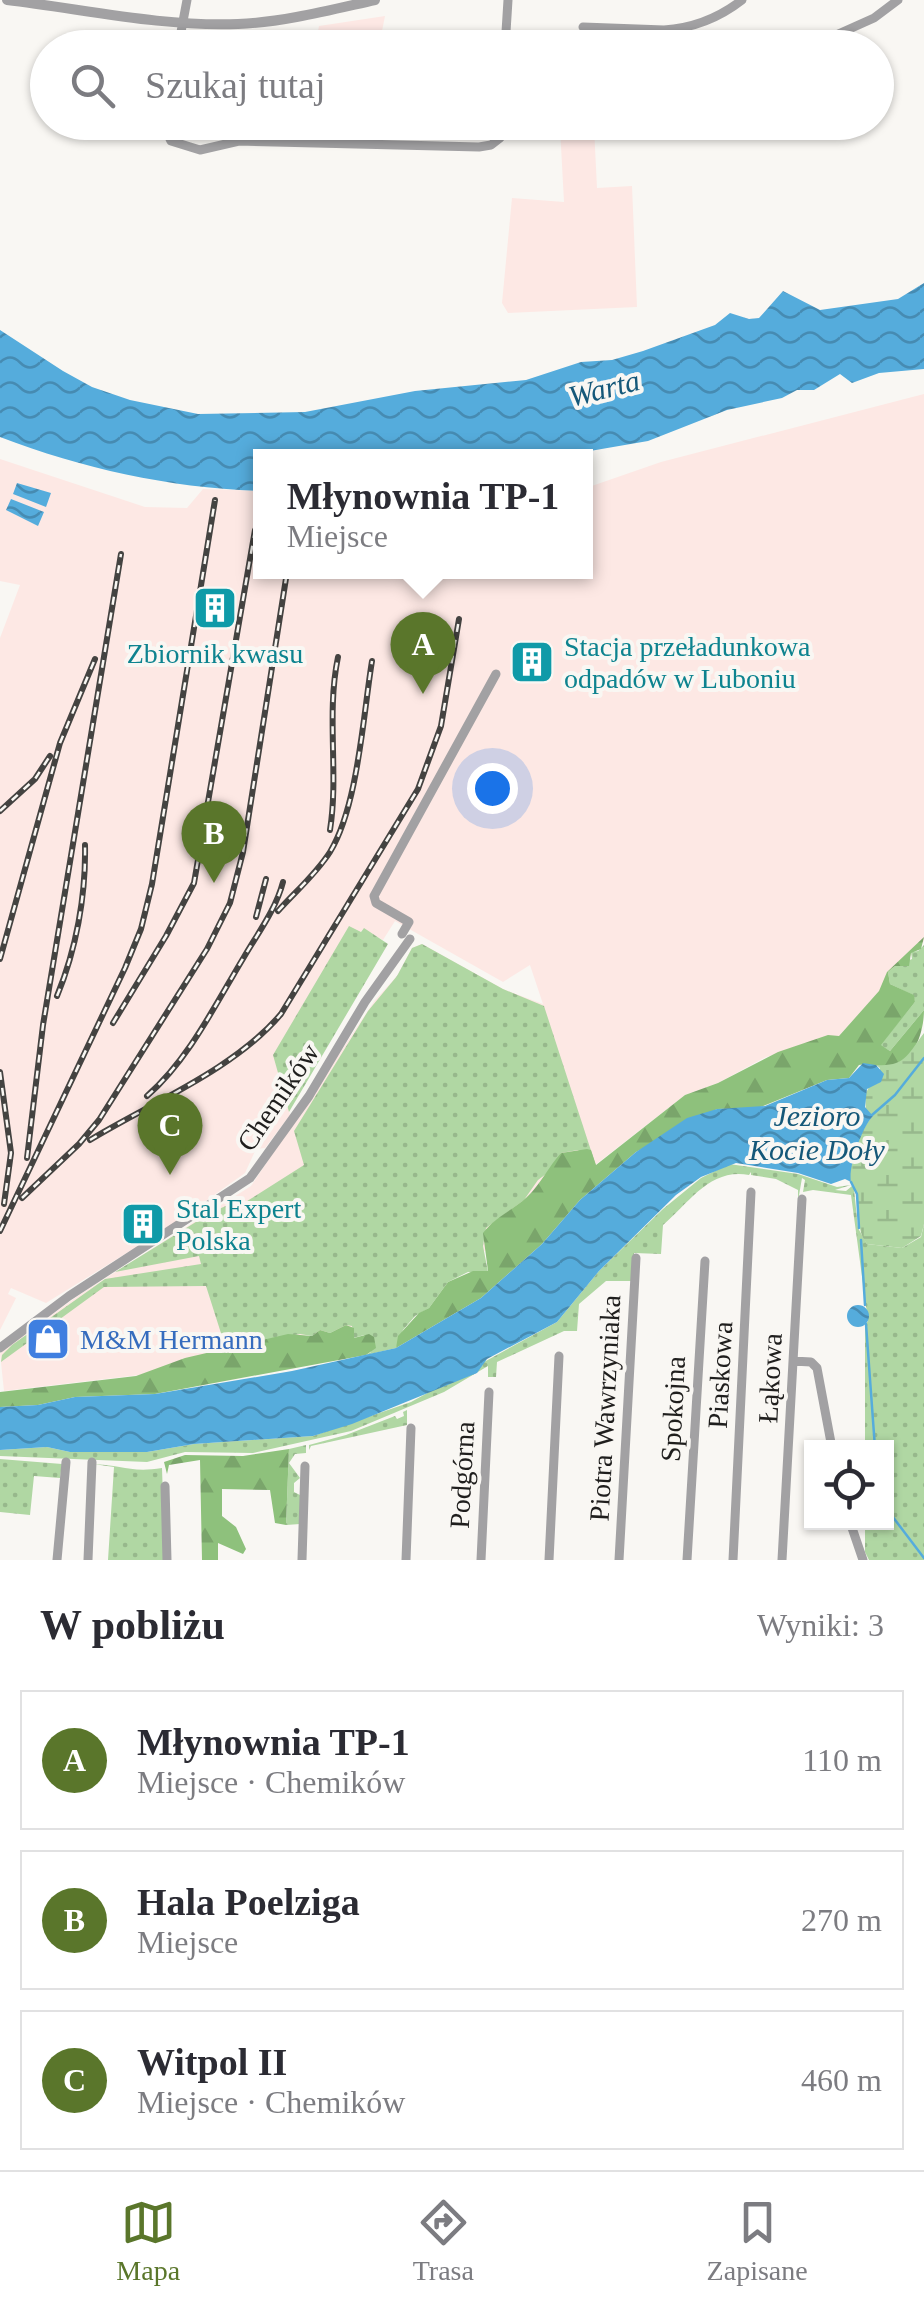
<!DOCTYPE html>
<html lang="pl">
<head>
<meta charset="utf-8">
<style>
  body { margin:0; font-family:Georgia,serif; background:#f2f2f3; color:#2b2b33 }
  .controls { position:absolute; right:30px; bottom:30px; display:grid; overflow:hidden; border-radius:0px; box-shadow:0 2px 8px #0004 }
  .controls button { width:90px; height:90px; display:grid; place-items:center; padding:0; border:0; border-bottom:2px solid #e1e1e2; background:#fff; color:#2b2b33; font:50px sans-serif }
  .you { position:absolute; left:492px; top:788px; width:35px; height:35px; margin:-25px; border:8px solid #fff; border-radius:50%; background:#1a73e8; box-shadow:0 0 0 15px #1a73e833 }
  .badge { display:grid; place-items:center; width:65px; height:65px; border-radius:50%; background:#5a762b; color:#fff; font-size:32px; font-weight:700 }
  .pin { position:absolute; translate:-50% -82px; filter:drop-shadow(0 2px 5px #0008) }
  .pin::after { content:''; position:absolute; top:52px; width:35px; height:30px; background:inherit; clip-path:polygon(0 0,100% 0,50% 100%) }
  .popup { position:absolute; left:253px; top:449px; width:340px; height:130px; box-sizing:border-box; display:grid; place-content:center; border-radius:0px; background:#fff; filter:drop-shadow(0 2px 8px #0005); font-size:32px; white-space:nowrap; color:#7c7c81 }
  .popup b { font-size:38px; color:#2b2b33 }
  .popup::after { content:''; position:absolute; left:50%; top:100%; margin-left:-20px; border:20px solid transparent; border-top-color:#fff }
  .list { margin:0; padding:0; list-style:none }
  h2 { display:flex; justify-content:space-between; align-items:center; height:130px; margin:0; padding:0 40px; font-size:42px }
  h2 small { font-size:32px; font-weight:400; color:#7c7c81 }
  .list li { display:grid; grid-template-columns:65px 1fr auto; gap:30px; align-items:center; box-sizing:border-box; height:140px; margin:0 20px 20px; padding:0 20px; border:2px solid #e1e1e2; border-radius:0px }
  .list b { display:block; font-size:38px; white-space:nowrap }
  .list p { margin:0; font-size:32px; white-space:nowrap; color:#7c7c81 }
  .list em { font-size:32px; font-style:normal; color:#7c7c81 }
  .icon { flex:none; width:55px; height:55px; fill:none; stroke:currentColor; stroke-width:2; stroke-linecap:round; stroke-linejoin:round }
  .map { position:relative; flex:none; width:924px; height:1560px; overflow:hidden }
  .search { position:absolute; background:#fff; box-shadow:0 2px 8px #0004; left:30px; right:30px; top:30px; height:110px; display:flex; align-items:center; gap:25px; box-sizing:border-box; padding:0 35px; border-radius:55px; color:#7c7c81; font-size:38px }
  .sheet { height:610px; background:#fff }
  nav { display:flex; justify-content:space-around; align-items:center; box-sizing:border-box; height:140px; border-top:2px solid #e1e1e2; background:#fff; font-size:28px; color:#7c7c81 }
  nav a { display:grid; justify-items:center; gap:5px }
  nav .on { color:#5a762b }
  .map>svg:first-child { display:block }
  .industrial { fill:#fde8e4 }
  .grass { fill:url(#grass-dots) }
  .forest { fill:url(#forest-firs) }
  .wetland { fill:url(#wetland-marsh) }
  .water { fill:url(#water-waves) }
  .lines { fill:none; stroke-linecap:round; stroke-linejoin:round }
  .stream { stroke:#55acdc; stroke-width:2.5 }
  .minor { stroke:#a2a1a3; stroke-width:9 }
  .tertiary { stroke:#a2a1a3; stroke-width:10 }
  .rail-casing { stroke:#444341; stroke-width:6 }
  .rail { stroke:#f9f7f3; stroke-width:2.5; stroke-dasharray:8; stroke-linecap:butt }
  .labels { text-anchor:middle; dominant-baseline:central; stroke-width:8; stroke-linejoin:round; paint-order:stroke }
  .culture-label { font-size:28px; fill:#0d838f; stroke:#f9f7f3; text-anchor:start }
  .street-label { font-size:28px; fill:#1f1e1d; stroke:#f9f7f3 }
  .shop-label { font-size:28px; fill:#366cbe; stroke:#f9f7f3; text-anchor:start }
  .water-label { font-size:30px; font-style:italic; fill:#155879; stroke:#f9f7f3 }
</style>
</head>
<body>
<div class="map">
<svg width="924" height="1560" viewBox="0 0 924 1560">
  <defs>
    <pattern id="grass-dots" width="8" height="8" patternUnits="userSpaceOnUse" patternTransform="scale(2.5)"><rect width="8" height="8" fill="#b0d7a3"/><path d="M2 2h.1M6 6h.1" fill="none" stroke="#97b88c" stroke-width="1.8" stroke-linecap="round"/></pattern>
    <pattern id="forest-firs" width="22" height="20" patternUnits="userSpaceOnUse" patternTransform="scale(2.5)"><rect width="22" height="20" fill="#8ec17c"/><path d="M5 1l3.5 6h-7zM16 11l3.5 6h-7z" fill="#7aa56b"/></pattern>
    <pattern id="wetland-marsh" width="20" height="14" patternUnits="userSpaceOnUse" patternTransform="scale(2.5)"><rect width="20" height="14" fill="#b0d7a3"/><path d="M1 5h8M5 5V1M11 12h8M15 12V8" fill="none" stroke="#97b88c"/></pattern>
    <pattern id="water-waves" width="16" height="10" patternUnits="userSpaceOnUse" patternTransform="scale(2.5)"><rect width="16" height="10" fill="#55acdc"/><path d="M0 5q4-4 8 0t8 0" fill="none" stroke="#468bb2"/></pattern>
  </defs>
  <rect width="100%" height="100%" fill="#f9f7f3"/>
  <path class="industrial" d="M385,16l-4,20 3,10 7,1h-76l4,-21z
    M302,123h28l-1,19h-31z
    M594,127l3,61 35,-2 5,121 -129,6 -6,-10 10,-105 52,4 -4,-74z
    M924,394v547l-85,95 -73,21 -48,26 -33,12 -289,225 -170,29 -87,26 -135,16 -4,-38 7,-6 72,-52 172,-109 124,-186 22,-24 15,-28 10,-4 81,45 40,15 -13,-39 -27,17 -108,-61 -12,19 -20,-11 -40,45 -49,81 16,60 -25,33 -9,1 -11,24 -70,50 -129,80 -35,-15 -3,6 8,4 -16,32v-692l20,-53 -20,-4v-122l145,48 42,1 16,-19 57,2v81h326v-84l75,-26z"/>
  <path class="grass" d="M349,926l12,6 3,-4 24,16 -99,168 -16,-57z
    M422,944l81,45 41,17 52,160 -18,-16 -17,3 -11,18 -12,9 -14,20 -38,28 -3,18 5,26h-20l-20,10 -19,26 -14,8 -12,14 -7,18 -30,7 5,-3 -7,-17 -10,3 -2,-12 -6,-1 -16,8 -10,-3 -8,6 -12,-2 -74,15 -20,-63 -102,1 -103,75 1,-7 10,-10 93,-66 96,-15 -2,-8 -84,16 97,-60 30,-13 2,4 60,-38 -10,-34 74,-120 29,-35 15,-28z
    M924,945v65l-34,41 -10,-6 35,-43 -2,-7 -23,-11 -2,-12 7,-6 17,-7 -1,-7 7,-1z
    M729,1164l69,10 39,13 14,-2 -16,5 11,1 6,-5 2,3 4,39 9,16 35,4 19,-11 3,-13v336h-55l-4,-8v-29l21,-1v-74l-21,-1v-122l3,-4 -17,-126 -38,-5 -10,2 2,-12 -3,-2 -4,23v-11l-22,-11 -25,-4v-3l-2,3c-39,-7 -59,27 -86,50l-2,29 -27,-1 -3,28h-25l-27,23 -2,27h-13l-67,31 -1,15h-8v-11l-44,26 -93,39 -98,22 -68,-1 -38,10 -147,-6v-6l47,-3 23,5h77l47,-8 119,-8 98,-34 146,-80 42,-51 64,-62 38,-31z
    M407,1410v15l-96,21 -2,4v-5l37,-10 49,-19 2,3 7,-3 -1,-4z
    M306,1445v8l-11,1 -6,9 11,15 -6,5v9l6,3v29l-14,1 3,-76z
    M0,1459l62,5 -2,14 -26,-2 -4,39 -30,-3z
    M93,1464c28,1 38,9 69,4l3,92h-57l6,-93z"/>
  <path class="forest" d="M924,937l-3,12 -10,4 -2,13h-14l-7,6 2,12 24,11 1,7 -34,43 9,6 34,-41c0,19 -8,51 -32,56 -11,2 -22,-3 -33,-1l-10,13 -22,2 -69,28 -41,1 -81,43 -56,48 -38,44 -61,54 -85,50 2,-12 21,-23 10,-5 19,-26 25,-11h15l-5,-38c12,-16 30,-23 44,-36 14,-13 21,-30 34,-44l26,-4 4,1 5,15 89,-70 33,-12 60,-31 50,-17 11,1 40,-45 8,-19z
    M346,1325l8,3v10l15,-4 5,3 2,11 -10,7 -211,39 -80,3 -37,8 -38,2v-15l136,-16 49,-18 103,-24 24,2 8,-6 10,3z
    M289,1449l-3,76 -11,-2 -5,-33 -48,-1v27l14,11 10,22 -3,5 -25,-11v17h-16l-2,-100 -31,5 -2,9 -3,-12 21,-7 58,1z"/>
  <path class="wetland" d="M924,1033v191l-3,12 -19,12 -35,-4c-15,-19 -2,-45 -19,-67 6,-20 11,-47 25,-61l-7,-5 -1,-16 5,-10 8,-2 2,-15 -4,-3c29,2 32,-11 48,-32z"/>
  <path class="water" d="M924,283v86l-45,4 -27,10 -12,-9 -26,16h-17l-15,8 -55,12 -79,31 -87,15 -301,1v34c-89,-3 -176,-22 -260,-54v-107l63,41 29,16 38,13 68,14 107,-2 110,-21 111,-11 55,-18 31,-2 31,-9 72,-26 15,-12 19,6 10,-1 24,-27 37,19 78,-11z
    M17,483l34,10 -5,14 -33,-13z
    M11,499l33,13 -6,14 -32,-16z
    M863,1063l13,2 8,9 -3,8 -14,7 -2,18 8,9c-11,11 -25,51 -22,66l-6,-3 -14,5 -33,-11 -62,-10 -35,14 -25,18 -77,76 -42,51 -70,37 -10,14 -125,51 -39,12 -119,8 -47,8h-77l-23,-5 -47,3v-43l38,-2 37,-8 80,-3 137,-23 104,-23 85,-50 61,-54 38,-44 56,-48 51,-34 30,-9 48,-3 62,-26 22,-2z
    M847 1316a11 11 0 1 1 22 0a11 11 0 1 1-22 0Z"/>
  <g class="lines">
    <path class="stream" d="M872,1115l23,-20 29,-37
      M851,1182l6,12 2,34
      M861,1240l4,65
      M866,1324l9,124
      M886,1508l38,50"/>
    <path class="minor" d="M583,27l81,3
      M178,48l9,-48
      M505,48l3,-48
      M663,48l1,-18c30,-2 55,-12 78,-30
      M807,48l67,-30 24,-18
      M162,122l9,19 29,9 39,-9 240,6 12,-2 9,-7 2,-16
      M502,132l71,-9 75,-1
      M402,934l7,-12 -33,-19 -2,-7 122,-222
      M0,1348l69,-52 181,-118 59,-82 56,-94 45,-63
      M793,1361l18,1 6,6 15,80
      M165,1486l2,74
      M850,1522l13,38
      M57,1560l9,-98
      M88,1560l4,-98
      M302,1560l3,-94
      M406,1560l5,-132
      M481,1560l8,-168
      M549,1560l10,-204
      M619,1560l17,-302
      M687,1560l18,-299
      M733,1560l18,-368
      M782,1560l20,-361"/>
    <path class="tertiary" d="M7,0c76,9 155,27 231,24 46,-2 92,-14 137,-24"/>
    <defs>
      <path id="rail" d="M0,811l35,-32 15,-23
        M330,830c9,-57 -4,-115 8,-173
        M278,911c18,-20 38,-37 52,-59 28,-46 33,-136 42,-191
        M256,917l10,-38
        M0,959l60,-216 35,-84
        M57,996c19,-46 29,-100 28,-151
        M113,1023l53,-87 28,-53 61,-353
        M0,1072l11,81 -7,51
        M147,1096c42,-37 68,-91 97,-139 14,-24 32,-48 39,-75
        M90,1140c61,-37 145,-71 191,-126l137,-225 23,-63 18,-107
        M27,1158l16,-133 78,-471
        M22,1198l57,-54 20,-24 108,-171 23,-46 13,-51 44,-280
        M0,1231l125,-263 16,-39 11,-45 63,-384"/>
    </defs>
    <use href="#rail" class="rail-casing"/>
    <use href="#rail" class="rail"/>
  </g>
  <defs>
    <symbol id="building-square" viewBox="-11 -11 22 22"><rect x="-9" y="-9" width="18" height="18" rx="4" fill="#0f9aa8" stroke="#f9f7f3"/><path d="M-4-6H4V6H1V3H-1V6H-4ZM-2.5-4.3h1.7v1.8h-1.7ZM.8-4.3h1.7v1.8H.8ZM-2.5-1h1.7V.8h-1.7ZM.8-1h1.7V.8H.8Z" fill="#fff"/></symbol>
    <symbol id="shop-square" viewBox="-11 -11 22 22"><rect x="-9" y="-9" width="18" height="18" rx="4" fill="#3f7fe0" stroke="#f9f7f3"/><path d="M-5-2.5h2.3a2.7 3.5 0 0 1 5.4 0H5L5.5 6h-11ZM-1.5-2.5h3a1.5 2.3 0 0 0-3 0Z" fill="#fff"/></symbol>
  </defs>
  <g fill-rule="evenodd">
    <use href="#building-square" x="190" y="583" width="50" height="50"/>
    <use href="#building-square" x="507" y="637" width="50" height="50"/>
    <use href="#building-square" x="118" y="1199" width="50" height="50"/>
    <use href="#shop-square" x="23" y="1314" width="50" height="50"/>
  </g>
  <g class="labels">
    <g class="culture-label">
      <text x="564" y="646">Stacja przeładunkowa<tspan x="564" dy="32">odpadów w Luboniu</tspan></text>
      <text x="215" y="653" text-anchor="middle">Zbiornik kwasu</text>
      <text x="176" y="1208">Stal Expert<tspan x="176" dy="32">Polska</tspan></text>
    </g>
    <g class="street-label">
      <text transform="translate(278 1097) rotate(-56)">Chemików</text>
      <text transform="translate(720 1375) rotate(-87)">Piaskowa</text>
      <text transform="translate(770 1378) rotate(-87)">Łąkowa</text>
      <text transform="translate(605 1408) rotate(-87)">Piotra Wawrzyniaka</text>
      <text transform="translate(673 1409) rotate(-87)">Spokojna</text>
      <text transform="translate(462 1475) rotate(-87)">Podgórna</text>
    </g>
    <g class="shop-label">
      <text x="80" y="1339">M&amp;M Hermann</text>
    </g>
    <g class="water-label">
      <text transform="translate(604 388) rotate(-14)">Warta</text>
      <text x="817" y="1115">Jezioro<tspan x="817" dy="34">Kocie Doły</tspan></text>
    </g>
  </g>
</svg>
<div class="controls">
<button><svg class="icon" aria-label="locate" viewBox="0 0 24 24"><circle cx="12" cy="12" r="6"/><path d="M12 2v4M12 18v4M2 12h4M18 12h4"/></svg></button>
</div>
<div class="you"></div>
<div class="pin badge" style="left:423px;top:694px">A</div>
<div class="popup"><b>Młynownia TP-1</b>Miejsce</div>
<div class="pin badge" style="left:214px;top:883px">B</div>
<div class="pin badge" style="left:170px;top:1175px">C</div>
<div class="search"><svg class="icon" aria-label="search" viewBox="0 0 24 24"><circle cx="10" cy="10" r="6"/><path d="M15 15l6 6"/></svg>Szukaj tutaj</div>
</div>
<section class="sheet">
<h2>W pobliżu<small>Wyniki: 3</small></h2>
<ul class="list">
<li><span class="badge">A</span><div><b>Młynownia TP-1</b><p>Miejsce · Chemików</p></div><em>110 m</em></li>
<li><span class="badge">B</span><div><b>Hala Poelziga</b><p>Miejsce</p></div><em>270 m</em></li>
<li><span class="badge">C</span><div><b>Witpol II</b><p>Miejsce · Chemików</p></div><em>460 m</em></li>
</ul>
</section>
<nav>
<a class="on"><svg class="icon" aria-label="map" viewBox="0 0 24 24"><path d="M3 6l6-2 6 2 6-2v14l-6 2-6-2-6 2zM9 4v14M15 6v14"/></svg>Mapa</a>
<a><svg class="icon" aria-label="directions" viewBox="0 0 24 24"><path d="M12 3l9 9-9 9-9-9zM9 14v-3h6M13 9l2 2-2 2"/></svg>Trasa</a>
<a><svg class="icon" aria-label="saved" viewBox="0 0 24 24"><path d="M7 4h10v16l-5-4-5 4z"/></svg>Zapisane</a>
</nav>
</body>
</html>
